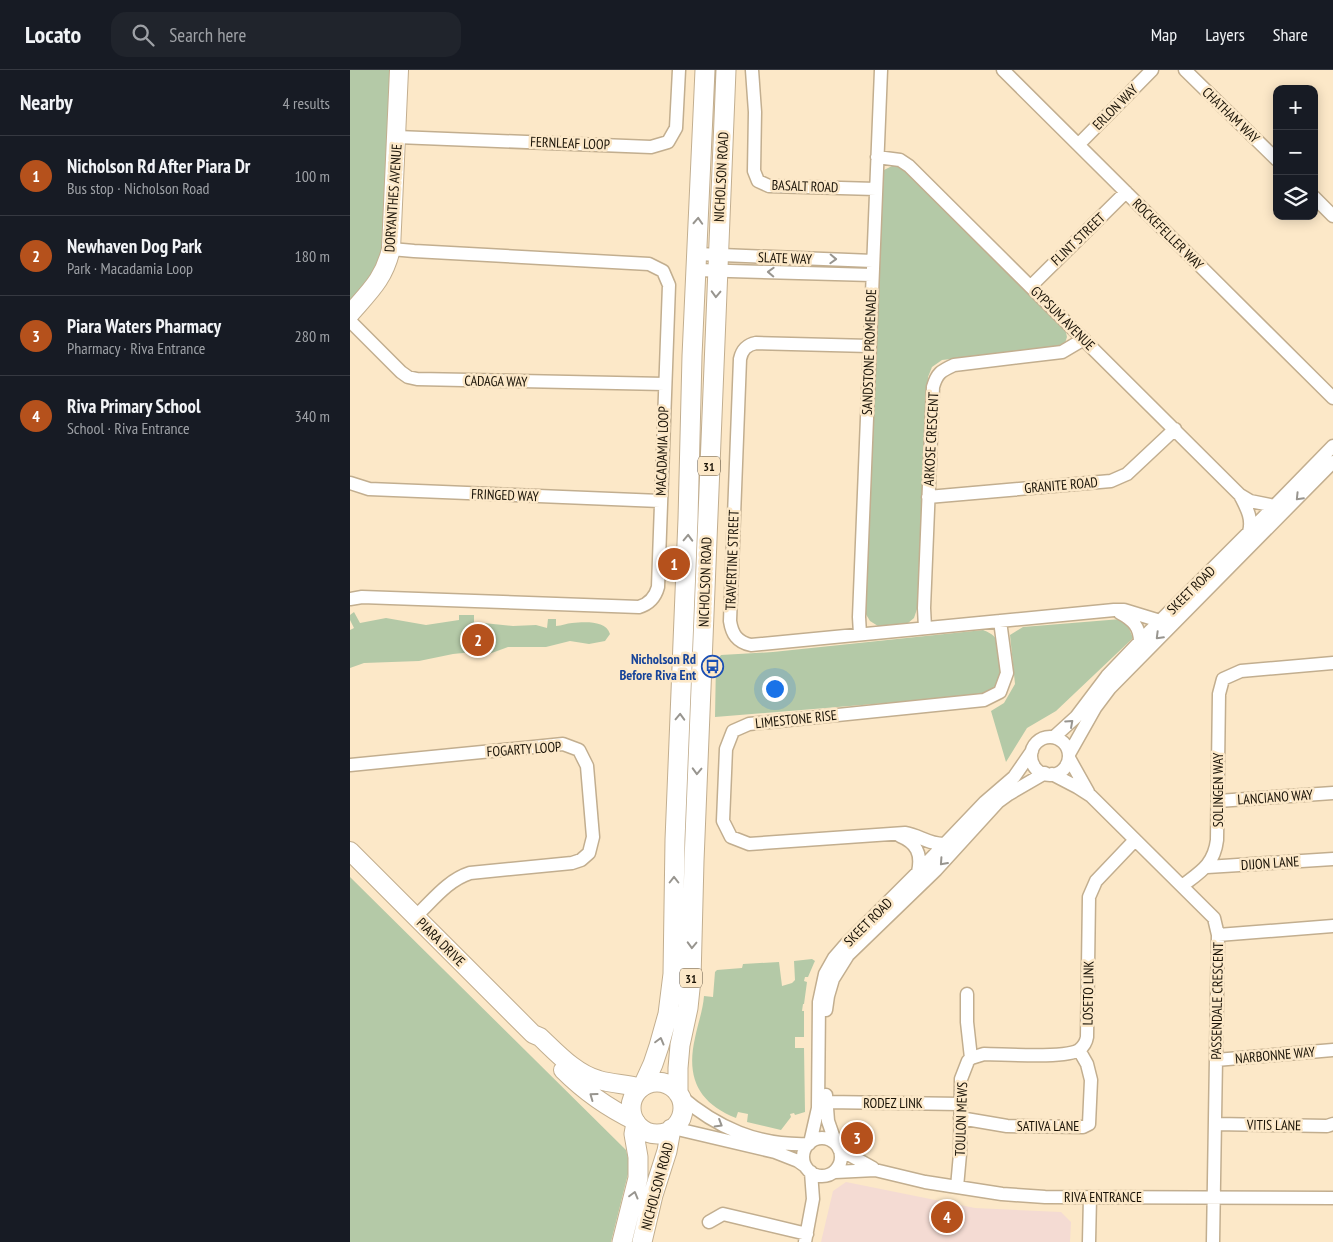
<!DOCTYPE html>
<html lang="en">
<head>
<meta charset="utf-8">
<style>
  body { margin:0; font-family:"PT Sans Narrow",sans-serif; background:#20242c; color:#f1f3f6 }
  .controls { position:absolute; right:15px; top:15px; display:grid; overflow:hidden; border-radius:10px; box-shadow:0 2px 12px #0003 }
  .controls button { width:45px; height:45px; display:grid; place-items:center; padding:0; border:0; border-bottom:1px solid #363941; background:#171b24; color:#f1f3f6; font:25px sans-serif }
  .you { position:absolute; left:424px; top:618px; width:18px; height:18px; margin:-12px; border:4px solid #fff; border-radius:50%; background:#1a73e8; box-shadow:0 0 0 8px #1a73e833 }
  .badge { display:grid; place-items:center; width:32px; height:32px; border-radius:50%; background:#b5511c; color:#fff; font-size:16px; font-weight:700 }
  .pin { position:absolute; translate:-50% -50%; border:2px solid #fff; box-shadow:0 1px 5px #0006 }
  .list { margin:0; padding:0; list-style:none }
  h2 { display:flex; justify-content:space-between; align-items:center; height:65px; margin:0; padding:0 20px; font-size:21px }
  h2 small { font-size:16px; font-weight:400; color:#9ea1a6 }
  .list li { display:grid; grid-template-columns:32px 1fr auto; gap:15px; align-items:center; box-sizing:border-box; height:80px; padding:0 20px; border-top:1px solid #363941 }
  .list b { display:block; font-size:19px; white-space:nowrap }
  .list p { margin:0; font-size:16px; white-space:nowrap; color:#9ea1a6 }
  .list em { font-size:16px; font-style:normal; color:#9ea1a6 }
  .icon { flex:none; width:28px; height:28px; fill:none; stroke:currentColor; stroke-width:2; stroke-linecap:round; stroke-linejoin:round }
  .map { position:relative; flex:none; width:983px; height:1172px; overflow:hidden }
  header { display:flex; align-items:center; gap:30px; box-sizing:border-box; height:70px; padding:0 25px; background:#171b24; border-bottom:1px solid #363941 }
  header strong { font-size:24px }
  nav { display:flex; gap:28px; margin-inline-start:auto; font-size:18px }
  .search { width:350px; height:45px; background:#20242c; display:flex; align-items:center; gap:12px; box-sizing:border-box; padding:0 18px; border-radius:15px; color:#9ea1a6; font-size:19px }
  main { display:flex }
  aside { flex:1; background:#171b24 }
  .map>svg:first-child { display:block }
  .education { fill:#f4dbd3 }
  .green { fill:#b4c9a7 }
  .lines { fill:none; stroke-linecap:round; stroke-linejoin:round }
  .street-casing { stroke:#c2ae8f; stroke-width:15 }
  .secondary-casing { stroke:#c2ae8f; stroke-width:20 }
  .primary-casing { stroke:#c2ae8f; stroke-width:21 }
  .street { stroke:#fff; stroke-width:12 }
  .secondary { stroke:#fff; stroke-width:18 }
  .primary { stroke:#fff; stroke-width:19 }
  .oneway { stroke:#98958f }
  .labels { text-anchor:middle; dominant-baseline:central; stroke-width:5; stroke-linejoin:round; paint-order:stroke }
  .shield { fill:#fce8c8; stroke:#5e5341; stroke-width:1 }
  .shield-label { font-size:12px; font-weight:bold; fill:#1a1307 }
  .street-label { font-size:14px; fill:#1a1307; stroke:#fce8c8 }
  .transit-label { font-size:14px; font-weight:bold; fill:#164399; stroke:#fce8c8; text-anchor:end }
</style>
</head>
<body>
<header>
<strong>Locato</strong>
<div class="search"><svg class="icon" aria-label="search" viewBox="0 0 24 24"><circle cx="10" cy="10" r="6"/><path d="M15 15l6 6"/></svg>Search here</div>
<nav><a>Map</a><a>Layers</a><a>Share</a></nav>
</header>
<main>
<aside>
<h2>Nearby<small>4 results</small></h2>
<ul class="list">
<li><span class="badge">1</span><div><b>Nicholson Rd After Piara Dr</b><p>Bus stop · Nicholson Road</p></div><em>100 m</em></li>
<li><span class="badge">2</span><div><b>Newhaven Dog Park</b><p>Park · Macadamia Loop</p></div><em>180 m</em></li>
<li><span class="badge">3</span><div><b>Piara Waters Pharmacy</b><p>Pharmacy · Riva Entrance</p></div><em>280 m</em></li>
<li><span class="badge">4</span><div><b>Riva Primary School</b><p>School · Riva Entrance</p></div><em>340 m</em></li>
</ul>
</aside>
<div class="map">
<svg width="983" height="1172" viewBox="0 0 983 1172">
  <rect width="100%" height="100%" fill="#fce8c8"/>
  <path class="education" d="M496,1112l129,26 86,4 10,10 -1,20h-249l12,-51z"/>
  <path class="green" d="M0,0h42l-7,173 -7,26 -28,34z
    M544,95l10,3 161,160 2,9 -2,6 -11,4 -112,13 -10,7 -4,10 -9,226 -5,15 -6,5 -30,3 -8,-5 -6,-10 17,-434 3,-7z
    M4,542l6,11 26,-5 40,7 33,-5v-5h15v7l39,4 23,-1 11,3 1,-9h8v7c6,0 11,-3 16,-3 12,-1 34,-3 38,11l-5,7 -16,3 -19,-3 -24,6h-38l-19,7 -16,-2 -20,2 -34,7 -55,2 -14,5v-38l4,-2 -4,-8v-5z
    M771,549l7,7 5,12 -77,73 -29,17 -21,34 -15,-51 13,-8 11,-19 -5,-49 13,-8z
    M633,560c5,2 10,4 13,9 6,9 7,42 -2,50 -3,3 -8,4 -11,6l-268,22 1,-55 5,-7 52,-3z
    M0,807l276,273 4,16 -19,76h-261z
    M462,889l3,2 -1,2 -6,14h-3l-1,4 3,1 -3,22h-1l-1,7h2v26h-9v11h9l1,64 -10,3 -1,-2 -4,1 1,3 -10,13 -34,-8 1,-8 -10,-2 -2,6c-38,-15 -50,-41 -41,-80 3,-15 8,-28 9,-42l9,1 2,-25 2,-2 25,-2 1,-4 36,-2 3,24 10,-3 3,-3 -1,-19z"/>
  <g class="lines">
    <defs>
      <path id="street" d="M402,0l3,42 -1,59 4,10 11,5 107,3
        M653,0l330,328
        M835,0l92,90
        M47,67l254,10 17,-5 8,-14 3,-58
        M729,74l73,-74
        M527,87l23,3 9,6 331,329 10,6 25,5
        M964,127l19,19
        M347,184l176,7
        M346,200l176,5
        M681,216l95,-94
        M0,251l51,51 7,5 9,2 248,5
        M520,276l-114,-3c-10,2 -14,7 -16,16l-10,262c2,13 7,21 21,24l363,-35h10l36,11
        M0,413l19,6 291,12
        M890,425c6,12 13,23 9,37
        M578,427l183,-16 16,-7 48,-45
        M0,529l12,-2 277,10c10,-3 16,-9 19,-20l11,-302 -6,-14 -14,-7 -235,-13 -23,-2
        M770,543c13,7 20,14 20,29
        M575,558l-1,-20 9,-221c4,-14 8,-16 21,-22l108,-13 22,-13
        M510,564l-1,-17 22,-547
        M704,667l22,-20 31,-41 44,-46 98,-98 84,-86
        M681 686a19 19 0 1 1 38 0a19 19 0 1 1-38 0Z
        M719,684l26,-46 15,-20 223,-226
        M719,688l19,34
        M0,695l213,-21 16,6 8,16 6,71 -4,16 -8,7 -9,3 -102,10c-22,7 -37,27 -54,43
        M702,704l25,13 14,9 123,122 4,17 -5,307
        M868,731l115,-8
        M550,766c17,7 22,18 18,36
        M595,774c-15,1 -26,-9 -40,-11l-156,11 -18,-7 -8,-16 3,-72 7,-18 16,-7 235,-24 16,-8 7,-19 -7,-52
        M857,797l126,-8
        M832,816c18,-14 32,-21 35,-46l2,-146 4,-15 18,-8 92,-8
        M868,865l115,-9
        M617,924v28l4,36
        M476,940l2,-14 5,-17 15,-24 88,-85 62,-68 11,-8 36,-21
        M866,990l117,-10
        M329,1025c38,33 79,51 130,49
        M476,1025l2,26 8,23
        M476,1032l135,2
        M610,1048l47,8 76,1 6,-3 2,-44 -4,-16 -8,-14
        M865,1054l112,2 6,-2
        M323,1058l102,24 23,9 7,5
        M453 1087a19 19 0 1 1 38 0a19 19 0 1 1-38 0Z
        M460,1073l8,-35 1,-106 6,-28 9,-16 13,-15 71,-71 67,-70 29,-25 18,-26
        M489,1079l34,19
        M485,1102l40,-2 50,12 77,12 43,3 288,1
        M607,1117l3,-33 1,-75 7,-18 3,-3 13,-4c19,0 81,5 95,-4 4,-3 7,-7 8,-13l2,-140 7,-16 39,-41
        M359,1152l14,-8 84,20
        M455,1172l8,-43 -2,-27
        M739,1172l1,-45"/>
      <path id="secondary" d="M0,244c20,-23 34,-35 41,-65l8,-179
        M0,781l183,183 7,3c17,16 36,37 59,43 14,4 28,4 42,8
        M213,1000c22,22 45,38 72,51"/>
      <path id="primary" d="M281 1038a26 26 0 1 1 52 0a26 26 0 1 1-52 0Z
        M293,1016l10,-22 6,-18 9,-32 5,-40 2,-134 13,-321 4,-163 13,-286
        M328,1023v-25l2,-23 8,-37 3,-29 3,-118 32,-791
        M272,1172l16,-64v-21l-4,-23 2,-11
        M292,1172l11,-47 14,-44 4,-22"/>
    </defs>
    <use href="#street" class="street-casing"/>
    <use href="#secondary" class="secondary-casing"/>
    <use href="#primary" class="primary-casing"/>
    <use href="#street" class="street"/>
    <use href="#secondary" class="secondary"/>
    <use href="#primary" class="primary"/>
  </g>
  <defs><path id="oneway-chevron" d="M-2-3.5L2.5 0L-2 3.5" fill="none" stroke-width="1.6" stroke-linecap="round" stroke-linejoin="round" transform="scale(1.25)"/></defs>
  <g class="oneway">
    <use href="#oneway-chevron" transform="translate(348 151) rotate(-87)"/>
    <use href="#oneway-chevron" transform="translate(483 189) rotate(2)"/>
    <use href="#oneway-chevron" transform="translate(421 202) rotate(-178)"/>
    <use href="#oneway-chevron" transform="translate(366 224) rotate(92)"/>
    <use href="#oneway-chevron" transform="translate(949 427) rotate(134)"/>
    <use href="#oneway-chevron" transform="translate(338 468) rotate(-88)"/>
    <use href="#oneway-chevron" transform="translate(809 566) rotate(135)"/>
    <use href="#oneway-chevron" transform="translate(330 647) rotate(-88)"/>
    <use href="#oneway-chevron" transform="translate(720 653) rotate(-42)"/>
    <use href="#oneway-chevron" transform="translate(347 701) rotate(92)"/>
    <use href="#oneway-chevron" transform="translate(593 792) rotate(132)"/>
    <use href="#oneway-chevron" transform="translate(324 810) rotate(-90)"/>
    <use href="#oneway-chevron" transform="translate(342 875) rotate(92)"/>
    <use href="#oneway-chevron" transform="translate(310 971) rotate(-75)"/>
    <use href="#oneway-chevron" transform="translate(243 1026) rotate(-144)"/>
    <use href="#oneway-chevron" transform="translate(369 1054) rotate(31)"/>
    <use href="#oneway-chevron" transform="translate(284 1125) rotate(-75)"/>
  </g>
  <defs>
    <symbol id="bus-ring" viewBox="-11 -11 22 22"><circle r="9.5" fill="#fce8c8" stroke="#1a4fb4" stroke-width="1.5"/><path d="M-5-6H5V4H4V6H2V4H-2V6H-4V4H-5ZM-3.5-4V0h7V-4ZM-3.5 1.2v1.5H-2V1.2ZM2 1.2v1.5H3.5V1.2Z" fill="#1a4fb4"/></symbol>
  </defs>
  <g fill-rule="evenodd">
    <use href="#bus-ring" x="350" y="584" width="25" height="25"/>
  </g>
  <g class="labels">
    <g class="shield">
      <rect x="348" y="386.5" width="22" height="19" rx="4"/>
      <rect x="330" y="898.5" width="22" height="19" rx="4"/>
    </g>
    <g class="shield-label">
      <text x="359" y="396">31</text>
      <text x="341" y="908">31</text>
    </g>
    <g class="street-label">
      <text transform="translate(765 37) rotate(-45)">ERLON WAY</text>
      <text transform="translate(881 45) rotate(44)">CHATHAM WAY</text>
      <text transform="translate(220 73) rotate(2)">FERNLEAF LOOP</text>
      <text transform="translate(371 107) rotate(-87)">NICHOLSON ROAD</text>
      <text transform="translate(455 116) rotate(2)">BASALT ROAD</text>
      <text transform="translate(43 128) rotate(-86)">DORYANTHES AVENUE</text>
      <text transform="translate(818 164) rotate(45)">ROCKEFELLER WAY</text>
      <text transform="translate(728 169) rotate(-44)">FLINT STREET</text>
      <text transform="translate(435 188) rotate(2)">SLATE WAY</text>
      <text transform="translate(713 248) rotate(45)">GYPSUM AVENUE</text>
      <text transform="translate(519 282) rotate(-88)">SANDSTONE PROMENADE</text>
      <text transform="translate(146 311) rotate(1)">CADAGA WAY</text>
      <text transform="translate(581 369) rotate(-87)">ARKOSE CRESCENT</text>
      <text transform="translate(312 381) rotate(-88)">MACADAMIA LOOP</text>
      <text transform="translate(711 415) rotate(-5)">GRANITE ROAD</text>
      <text transform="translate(155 425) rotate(2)">FRINGED WAY</text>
      <text transform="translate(382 490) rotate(-88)">TRAVERTINE STREET</text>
      <text transform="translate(355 512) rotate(-88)">NICHOLSON ROAD</text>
      <text transform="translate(841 520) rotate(-45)">SKEET ROAD</text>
      <text transform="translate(446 649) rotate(-6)">LIMESTONE RISE</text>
      <text transform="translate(174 679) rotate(-4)">FOGARTY LOOP</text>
      <text transform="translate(868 720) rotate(-90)">SOLINGEN WAY</text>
      <text transform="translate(925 727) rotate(-4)">LANCIANO WAY</text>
      <text transform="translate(920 793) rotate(-4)">DIJON LANE</text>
      <text transform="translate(518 852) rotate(-45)">SKEET ROAD</text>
      <text transform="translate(91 872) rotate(45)">PIARA DRIVE</text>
      <text transform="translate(738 923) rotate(-89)">LOSETO LINK</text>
      <text transform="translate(867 931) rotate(-89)">PASSENDALE CRESCENT</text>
      <text transform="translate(925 985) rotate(-5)">NARBONNE WAY</text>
      <text x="543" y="1033">RODEZ LINK</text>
      <text transform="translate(611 1049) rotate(-88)">TOULON MEWS</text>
      <text transform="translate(924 1055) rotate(1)">VITIS LANE</text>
      <text x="698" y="1056">SATIVA LANE</text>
      <text transform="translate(307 1116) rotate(-75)">NICHOLSON ROAD</text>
      <text x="753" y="1127">RIVA ENTRANCE</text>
    </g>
    <g class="transit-label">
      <text x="346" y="589">Nicholson Rd<tspan x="346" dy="16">Before Riva Ent</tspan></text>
    </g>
  </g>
</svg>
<div class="controls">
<button>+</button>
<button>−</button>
<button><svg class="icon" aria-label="layers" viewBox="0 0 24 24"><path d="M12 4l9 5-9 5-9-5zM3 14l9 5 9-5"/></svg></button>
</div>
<div class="you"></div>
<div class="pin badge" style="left:324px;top:494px">1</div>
<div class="pin badge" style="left:128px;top:570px">2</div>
<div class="pin badge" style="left:507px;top:1068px">3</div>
<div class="pin badge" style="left:597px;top:1147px">4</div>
</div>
</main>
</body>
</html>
